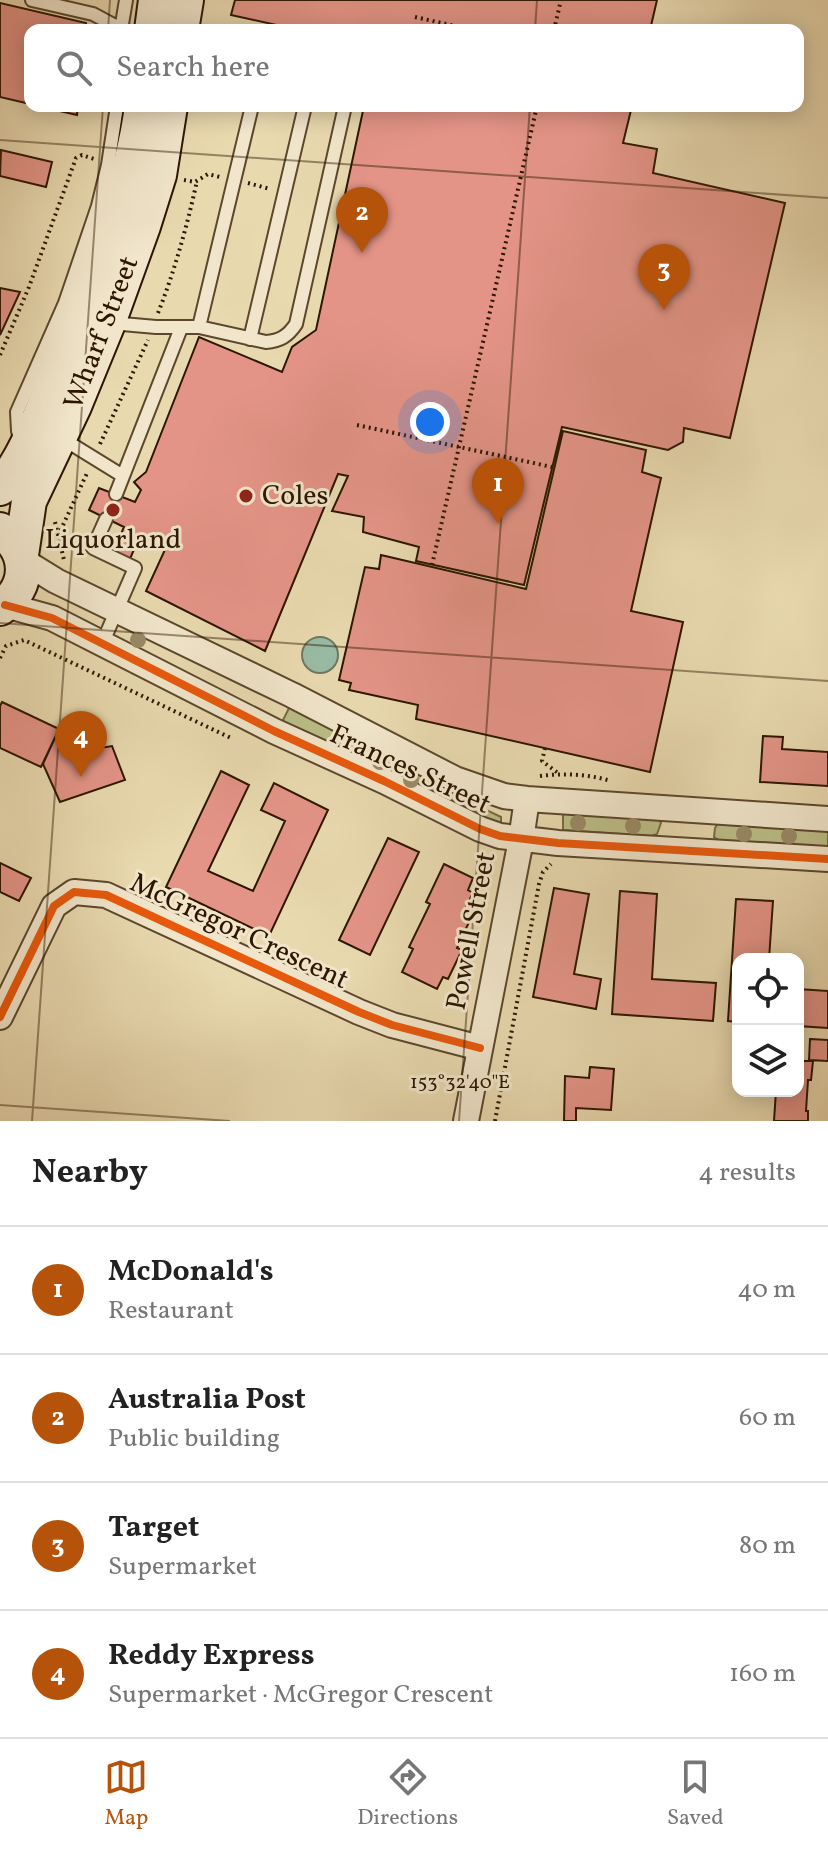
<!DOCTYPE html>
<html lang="en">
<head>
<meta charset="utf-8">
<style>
  body { margin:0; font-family:Vollkorn,serif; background:#f6f6f6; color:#222 }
  .controls { position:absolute; right:24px; bottom:24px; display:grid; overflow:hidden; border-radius:16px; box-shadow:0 4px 20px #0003 }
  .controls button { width:72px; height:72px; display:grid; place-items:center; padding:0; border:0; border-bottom:2px solid #e0e0e0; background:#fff; color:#222; font:40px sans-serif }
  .you { position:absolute; left:430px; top:422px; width:28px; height:28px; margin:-20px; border:6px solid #fff; border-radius:50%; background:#1a73e8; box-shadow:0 0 0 12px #1a73e833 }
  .badge { display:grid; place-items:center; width:52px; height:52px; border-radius:50%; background:#b45309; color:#fff; font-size:26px; font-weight:700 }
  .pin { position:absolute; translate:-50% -66px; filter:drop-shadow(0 2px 4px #0008) }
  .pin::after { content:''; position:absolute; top:42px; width:28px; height:24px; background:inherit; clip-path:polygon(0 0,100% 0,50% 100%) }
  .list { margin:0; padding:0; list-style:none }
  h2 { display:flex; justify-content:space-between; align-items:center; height:104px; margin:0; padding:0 32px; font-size:34px }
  h2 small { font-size:26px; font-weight:400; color:#767676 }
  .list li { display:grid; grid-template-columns:52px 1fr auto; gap:24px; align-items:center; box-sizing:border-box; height:128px; padding:0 32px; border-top:2px solid #e0e0e0 }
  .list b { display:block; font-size:30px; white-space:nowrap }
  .list p { margin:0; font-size:26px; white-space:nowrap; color:#767676 }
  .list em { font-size:26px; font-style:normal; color:#767676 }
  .icon { flex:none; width:44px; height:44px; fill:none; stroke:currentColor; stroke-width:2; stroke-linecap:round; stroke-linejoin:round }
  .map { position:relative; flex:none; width:828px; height:1121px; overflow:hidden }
  .search { position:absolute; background:#fff; box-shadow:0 4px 20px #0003; left:24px; right:24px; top:24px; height:88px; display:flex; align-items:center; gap:20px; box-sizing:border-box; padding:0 28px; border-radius:16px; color:#767676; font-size:30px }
  .sheet { height:616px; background:#fff }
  nav { display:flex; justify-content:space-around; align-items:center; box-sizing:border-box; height:112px; border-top:2px solid #e0e0e0; background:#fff; font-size:22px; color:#767676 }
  nav a { display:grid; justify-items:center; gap:4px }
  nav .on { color:#b45309 }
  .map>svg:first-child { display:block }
  .green { fill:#bbbe87; stroke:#746a44; stroke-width:2 }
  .water { fill:#99bba5; stroke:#6e7963; stroke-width:2 }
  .building { fill:#e49487; stroke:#2d1601; stroke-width:2 }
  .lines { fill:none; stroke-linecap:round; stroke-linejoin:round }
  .lane-casing { stroke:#5c472c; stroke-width:16 }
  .street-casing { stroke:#5c472c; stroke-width:28 }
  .secondary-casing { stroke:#2d1601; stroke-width:38 }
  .path { stroke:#2d1601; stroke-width:4; stroke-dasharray:2 4; stroke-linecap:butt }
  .lane { stroke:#f1e6cb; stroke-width:12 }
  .street { stroke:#f1e6cb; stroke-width:24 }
  .secondary { stroke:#f1e6cb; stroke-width:34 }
  .cycleway-casing { stroke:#f1e6cb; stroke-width:13 }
  .cycleway { stroke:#e8590c; stroke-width:8 }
  .tree { fill:#998965 }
  .ticks { fill:none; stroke:#2d1601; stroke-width:2; stroke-opacity:0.45 }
  .poi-dot { fill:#8f2418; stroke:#f1e6cb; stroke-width:3 }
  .labels { text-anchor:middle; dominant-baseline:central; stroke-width:6; stroke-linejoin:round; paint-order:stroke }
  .street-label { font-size:28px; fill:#2d1601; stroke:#f1e6cb }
  .poi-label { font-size:28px; fill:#2d1601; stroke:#f1e6cb; text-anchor:start }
  .ticks-label { font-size:20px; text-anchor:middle; fill:#2d1601; stroke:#f1e6cb; stroke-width:6; stroke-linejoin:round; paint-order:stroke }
</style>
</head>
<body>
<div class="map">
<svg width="828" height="1121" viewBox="0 0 828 1121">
  <rect width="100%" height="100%" fill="#e9d9af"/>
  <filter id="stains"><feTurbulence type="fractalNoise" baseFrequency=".0025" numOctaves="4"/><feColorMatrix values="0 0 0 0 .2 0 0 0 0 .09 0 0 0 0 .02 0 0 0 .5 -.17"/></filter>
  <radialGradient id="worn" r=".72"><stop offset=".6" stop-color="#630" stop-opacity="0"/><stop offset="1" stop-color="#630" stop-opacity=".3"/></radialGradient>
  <path class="green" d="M292,707c70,37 137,76 209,110v5l-5,2 -214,-102 7,-14z
    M563,812l94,6 4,5 -4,11 -6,2 -88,-6z
    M718,823l110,5v21l-108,-8 -6,-4 1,-9z"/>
  <path class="water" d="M302 655a18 18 0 1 1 36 0a18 18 0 1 1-36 0Z"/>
  <path class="building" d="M235,0h422l-7,30h-351l-68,-15z
    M0,3l86,20v7h-56v74l-30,-7z
    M38,106h40l-1,9z
    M364,106h268l-9,37 34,6 -4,24 132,30 -55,235 -46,-10 -1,14 -15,8 -106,-23 -38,158 -108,-24 3,-14 -56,-15 1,-15 -32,-6 16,-35 -10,-2 -73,177 -119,-60 23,-50 -12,-6 -1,4 -18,1 -8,19 -17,-7 11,-25 -35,-17 10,-22 36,14 6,-12 -7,-8 12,-10 53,-135 83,35 10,-25 24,-17z
    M1,150l51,12 -6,25 -46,-11z
    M0,288l20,4 -20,43z
    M563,431l83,19 -4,22 19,6 -30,133 52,11 -33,150 -234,-53 2,-14 -69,-15 2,-7 -12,-3 26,-113 14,2 2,-14 145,34z
    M2,702l57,27 -18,38 -41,-19v-42z
    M59,729l41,19 12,-2 13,34 -65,22 -17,-38z
    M763,736l20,1 -1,12 46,3v34l-68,-4z
    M221,771l28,14 -41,86 45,20 32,-70 -24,-11 13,-27 54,27 -59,126 -103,-49z
    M388,838l31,14 -49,103 -31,-15z
    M0,863l31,15 -12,23 -19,-9z
    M444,864l29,14 -5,12 5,3 -8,16 5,2 -4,7 4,2 -13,28 5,2 -14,29 -5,-2 -6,12 -35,-17 11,-23 -4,-2 21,-43 -4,-2z
    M554,888l35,6 -15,80 27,5 -5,30 -63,-12z
    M620,891l37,3 -5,85 64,4 -3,38 -101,-7z
    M736,899l37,2 -4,58h-31v63l-10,-1z
    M798,989l30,2v37l-30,-2z
    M810,1039l18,1v21l-19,-1z
    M798,1061h15l-2,19h-3l-2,31h2v10h-34l2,-30h22z
    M590,1067l24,2 -3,41 -35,-2v13h-12l1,-45 24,2z"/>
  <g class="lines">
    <defs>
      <path id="lane" d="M32,0l61,14 28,15
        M121,30l5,-30
        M111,323l45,4h43l67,15c14,-1 22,-6 30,-18l49,-218
        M199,327l53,-221
        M250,339l55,-233
        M63,439l60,37
        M21,441l-3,-10 -1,-19 48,-109 33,-97 10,-41 9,-59
        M116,494l65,-166
        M102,644l33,-76 -42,-20 13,-29"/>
      <path id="street" d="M22,560l34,21 236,114 163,84 49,17 23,3 301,20
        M5,605l47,13 222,113 110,50 96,48 20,7 58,7 270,16
        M0,1017l54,-111 20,-14 32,3 253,117 33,13 88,23
        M466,1121l55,-281 6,-41"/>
      <path id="secondary" d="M152,30l4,-30
        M181,30l5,-30
        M0,488c25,-30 38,-67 53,-103 23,-52 43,-106 60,-160 12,-40 24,-78 29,-119
        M0,530c30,21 31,57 0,78
        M21,555l8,-54 45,-95 34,-83 35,-97 16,-51 11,-69"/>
    </defs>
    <use href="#lane" class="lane-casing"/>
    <use href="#street" class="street-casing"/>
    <use href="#secondary" class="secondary-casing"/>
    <path class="path" d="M415,17l58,13
      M554,30l7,-30
      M184,180l11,2 13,-8 12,3
      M248,183l22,6
      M158,313c17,-43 29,-87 39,-132
      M0,355l29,-68 47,-129 6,-3 12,4
      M357,425l195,42
      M100,444l48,-104
      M55,522l9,38
      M58,536l30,-65
      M432,565l105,-459
      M0,658l6,-12 18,-6 207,98
      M545,748l-3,13 16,12
      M540,776c24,-3 48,-2 71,5
      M495,1121l44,-237 4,-12 8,-8"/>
    <use href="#lane" class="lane"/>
    <use href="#street" class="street"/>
    <use href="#secondary" class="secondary"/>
    <defs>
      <path id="cycleway" d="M5,605l47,13 222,113 110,50 96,48 20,7 58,7 270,16
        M0,1017l54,-111 20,-14 32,3 253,117 33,13 88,23"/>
    </defs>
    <use href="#cycleway" class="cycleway-casing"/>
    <use href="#cycleway" class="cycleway"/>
  </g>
  <g class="tree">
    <circle cx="138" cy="640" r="8"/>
    <circle cx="380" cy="762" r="8"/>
    <circle cx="411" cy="780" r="8"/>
    <circle cx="578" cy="823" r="8"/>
    <circle cx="633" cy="826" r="8"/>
    <circle cx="744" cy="834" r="8"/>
    <circle cx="789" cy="836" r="8"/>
  </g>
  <path class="ticks" d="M108,30l2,-30M535,30l2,-30M0,140l828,58M0,623l828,58M0,1105l230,16M32,1121l71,-1015M459,1121l71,-1015"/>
  <g class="poi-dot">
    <circle cx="246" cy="496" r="8"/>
    <circle cx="113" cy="510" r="8"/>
  </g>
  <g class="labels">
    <g class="street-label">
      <text transform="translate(102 333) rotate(-69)">Wharf Street</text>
      <text transform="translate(410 770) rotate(25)">Frances Street</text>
      <text transform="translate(472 931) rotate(-79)">Powell Street</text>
      <text transform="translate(239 932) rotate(25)">McGregor Crescent</text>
    </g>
    <g class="poi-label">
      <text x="262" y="496">Coles</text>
      <text x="113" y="540" text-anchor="middle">Liquorland</text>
    </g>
  </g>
  <g class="ticks-label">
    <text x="460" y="1088">153°32'40"E</text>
  </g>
  <rect width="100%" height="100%" filter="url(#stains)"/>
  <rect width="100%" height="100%" fill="url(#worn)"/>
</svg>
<div class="controls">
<button><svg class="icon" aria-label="locate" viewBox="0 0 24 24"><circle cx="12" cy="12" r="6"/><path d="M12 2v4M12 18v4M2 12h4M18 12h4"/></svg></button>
<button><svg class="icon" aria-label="layers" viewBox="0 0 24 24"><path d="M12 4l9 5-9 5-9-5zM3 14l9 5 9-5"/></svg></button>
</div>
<div class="you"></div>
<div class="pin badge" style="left:498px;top:524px">1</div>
<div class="pin badge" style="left:362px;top:253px">2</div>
<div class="pin badge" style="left:664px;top:310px">3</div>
<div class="pin badge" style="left:81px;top:777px">4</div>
<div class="search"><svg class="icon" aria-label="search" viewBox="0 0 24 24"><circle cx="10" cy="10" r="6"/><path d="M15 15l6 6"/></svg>Search here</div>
</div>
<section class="sheet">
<h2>Nearby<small>4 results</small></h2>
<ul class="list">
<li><span class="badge">1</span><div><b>McDonald's</b><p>Restaurant</p></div><em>40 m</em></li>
<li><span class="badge">2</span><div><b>Australia Post</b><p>Public building</p></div><em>60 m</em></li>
<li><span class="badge">3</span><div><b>Target</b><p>Supermarket</p></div><em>80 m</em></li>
<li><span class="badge">4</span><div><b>Reddy Express</b><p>Supermarket · McGregor Crescent</p></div><em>160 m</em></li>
</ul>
</section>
<nav>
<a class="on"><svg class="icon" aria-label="map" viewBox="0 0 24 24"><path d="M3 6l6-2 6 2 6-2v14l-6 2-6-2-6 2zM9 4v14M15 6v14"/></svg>Map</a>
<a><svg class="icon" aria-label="directions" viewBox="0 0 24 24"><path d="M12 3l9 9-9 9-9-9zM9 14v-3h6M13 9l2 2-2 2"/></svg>Directions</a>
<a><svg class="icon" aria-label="saved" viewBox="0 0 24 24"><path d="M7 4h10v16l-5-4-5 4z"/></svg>Saved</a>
</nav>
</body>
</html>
